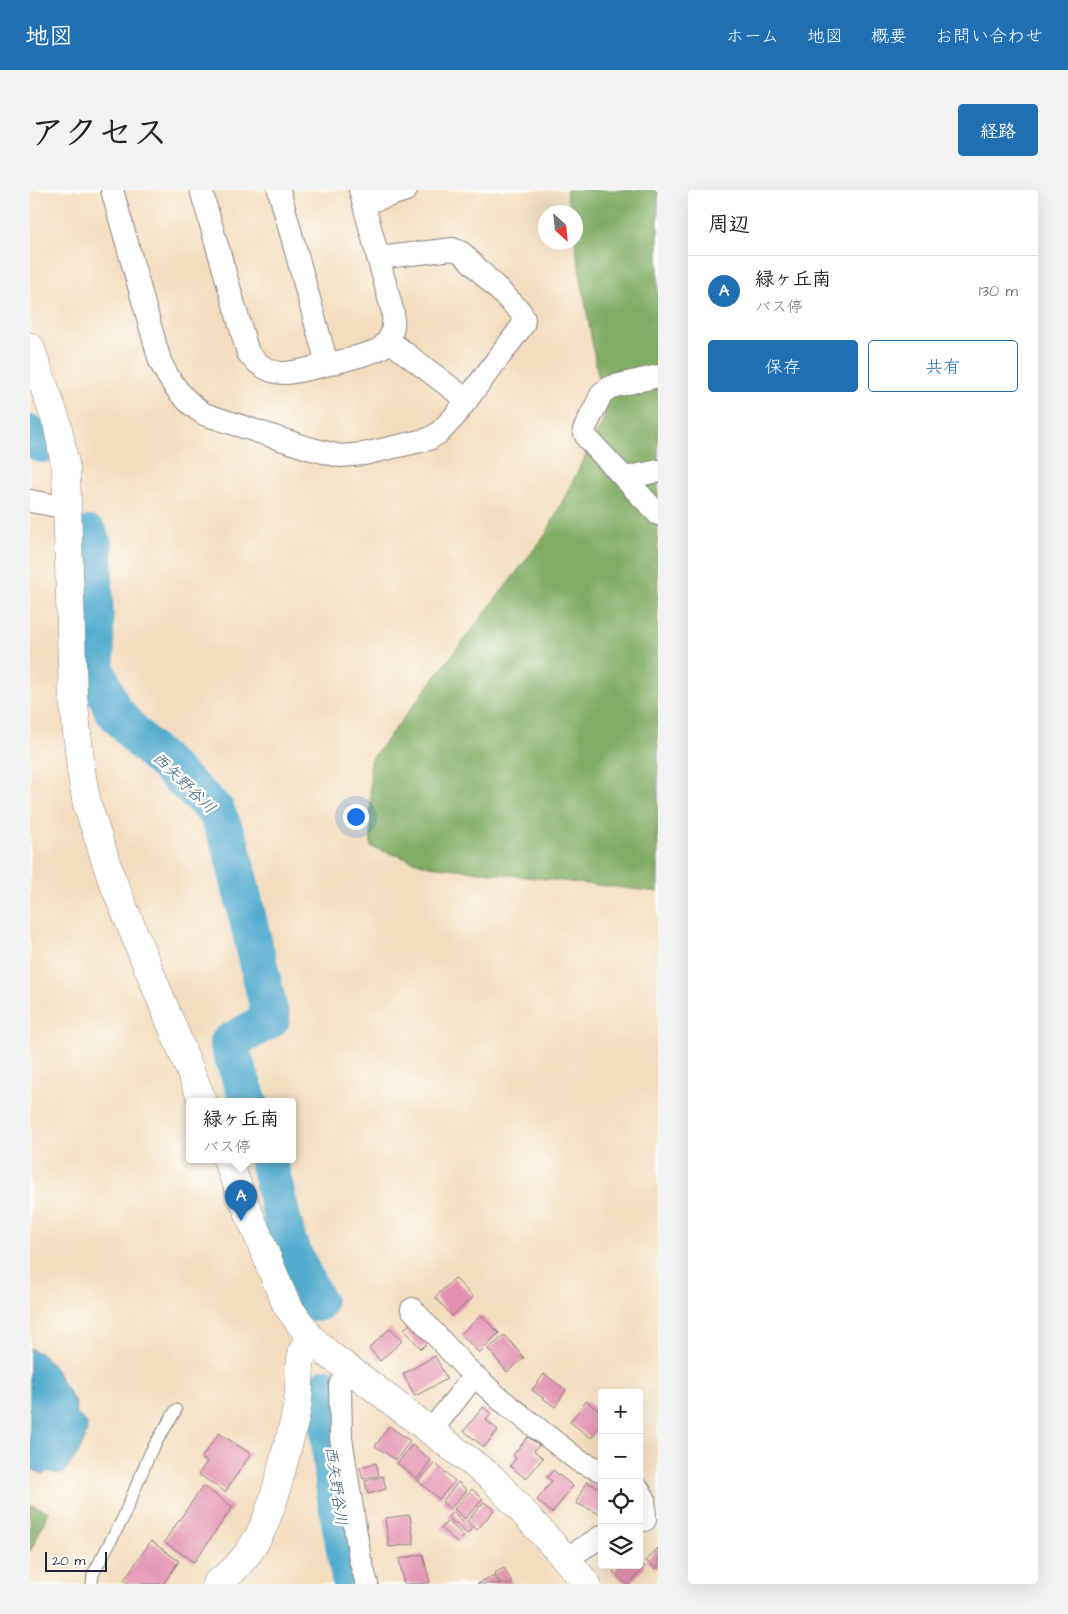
<!DOCTYPE html>
<html lang="ja">
<head>
<meta charset="utf-8">
<style>
  body { margin:0; font-family:"Architects Daughter","Klee One",sans-serif; background:#f2f2f2; color:#222 }
  .controls { position:absolute; right:15px; bottom:15px; display:grid; overflow:hidden; border-radius:5px; box-shadow:0 5px 20px #0002 }
  .controls button { width:45px; height:45px; display:grid; place-items:center; padding:0; border:0; border-bottom:1px solid #e0e0e0; background:#fff; color:#222; font:25px sans-serif }
  .compass { position:absolute; left:508px; top:15px; width:45px; height:45px; border-radius:50%; background:#fff; box-shadow:0 5px 20px #0002; rotate:153deg }
  .scale { position:absolute; left:15px; bottom:12px; width:62px; box-sizing:border-box; padding-left:5px; border:2px solid #22223b; border-top:0; font-size:14px; line-height:18px; white-space:nowrap; color:#22223b; -webkit-text-stroke:4px #fdfcf7; paint-order:stroke }
  .you { position:absolute; left:325px; top:626px; width:18px; height:18px; margin:-12px; border:4px solid #fff; border-radius:50%; background:#1a73e8; box-shadow:0 0 0 8px #1a73e833 }
  .badge { display:grid; place-items:center; width:32px; height:32px; border-radius:50%; background:#1f6fb2; color:#fff; font-size:16px; font-weight:700 }
  .pin { position:absolute; translate:-50% -41px; filter:drop-shadow(0 1px 2px #0008) }
  .pin::after { content:''; position:absolute; top:26px; width:18px; height:15px; background:inherit; clip-path:polygon(0 0,100% 0,50% 100%) }
  .popup { position:absolute; left:156px; top:908px; width:110px; height:65px; box-sizing:border-box; display:grid; place-content:center; border-radius:5px; background:#fff; filter:drop-shadow(0 1px 4px #0005); font-size:16px; white-space:nowrap; color:#767676 }
  .popup b { font-size:19px; color:#222 }
  .popup::after { content:''; position:absolute; left:50%; top:100%; margin-left:-10px; border:10px solid transparent; border-top-color:#fff }
  .list { margin:0; padding:0; list-style:none }
  h2 { display:flex; justify-content:space-between; align-items:center; height:65px; margin:0; padding:0 20px; font-size:21px }
  h2 small { font-size:16px; font-weight:400; color:#767676 }
  .list li { display:grid; grid-template-columns:32px 1fr auto; gap:15px; align-items:center; box-sizing:border-box; height:70px; padding:0 20px; border-top:1px solid #e0e0e0 }
  .list b { display:block; font-size:19px; white-space:nowrap }
  .list p { margin:0; font-size:16px; white-space:nowrap; color:#767676 }
  .list em { font-size:16px; font-style:normal; color:#767676 }
  .actions { display:flex; gap:10px; padding:15px 20px }
  .actions a { flex:1; padding:11px 0; border:1px solid #1f6fb2; border-radius:5px; text-align:center; font-size:18px; color:#1f6fb2 }
  .actions .main { background:#1f6fb2; color:#fff }
  .icon { flex:none; width:28px; height:28px; fill:none; stroke:currentColor; stroke-width:2; stroke-linecap:round; stroke-linejoin:round }
  .map { position:relative; flex:none; width:628px; height:1394px; overflow:hidden; border-radius:5px }
  header { display:flex; align-items:center; gap:30px; box-sizing:border-box; height:70px; padding:0 25px; background:#1f6fb2; color:#fff }
  header strong { font-size:24px }
  nav { display:flex; gap:28px; margin-inline-start:auto; font-size:18px }
  .intro { display:flex; align-items:center; justify-content:space-between; box-sizing:border-box; height:120px; padding:0 30px }
  h1 { margin:0; font-size:35px }
  .button { padding:12px 22px; border-radius:5px; background:#1f6fb2; color:#fff; font-size:18px; font-weight:700 }
  main { display:flex; gap:30px; padding:0 30px }
  aside { flex:1; background:#fff; border-radius:5px; box-shadow:0 5px 20px #0002 }
  .map>svg:first-child { display:block }
  .forest { fill:#81ac63; stroke:#52674f }
  .water { fill:#52acd0; stroke:#3a6786 }
  .lines { fill:none; stroke-linecap:round; stroke-linejoin:round }
  .river { stroke:#52acd0; stroke-width:38 }
  .building { fill:#e490b1 }
  .lane-casing { stroke:#8a807d; stroke-width:13 }
  .street-casing { stroke:#8a807d; stroke-width:24 }
  .secondary-casing { stroke:#8a807d; stroke-width:29 }
  .lane { stroke:#fff; stroke-width:11 }
  .street { stroke:#fff; stroke-width:22 }
  .secondary { stroke:#fff; stroke-width:28 }
  .labels { text-anchor:middle; dominant-baseline:central; stroke-width:5; stroke-linejoin:round; paint-order:stroke }
  .water-label { font-size:16px; font-style:italic; fill:#38607e; stroke:#fdfcf7 }
</style>
</head>
<body>
<header>
<strong>地図</strong>
<nav><a>ホーム</a><a>地図</a><a>概要</a><a>お問い合わせ</a></nav>
</header>
<div class="intro"><h1>アクセス</h1><a class="button">経路</a></div>
<main>
<div class="map">
<svg width="628" height="1394" viewBox="0 0 628 1394">
  <rect width="100%" height="100%" fill="#fdfcf7"/>
  <filter id="ink" filterUnits="userSpaceOnUse"><feTurbulence type="fractalNoise" baseFrequency=".02" numOctaves="2"/><feDisplacementMap in="SourceGraphic" scale="10" xChannelSelector="R" yChannelSelector="G"/><feConvolveMatrix kernelMatrix="1 2 1 2 8 2 1 2 1" color-interpolation-filters="sRGB"/></filter>
  <filter id="wash" filterUnits="userSpaceOnUse"><feTurbulence type="fractalNoise" baseFrequency=".0096" numOctaves="4" result="noise"/><feDisplacementMap in="SourceGraphic" scale="20" xChannelSelector="R" yChannelSelector="G"/><feGaussianBlur stdDeviation="1.12" result="paint"/><feColorMatrix in="noise" values="0 0 0 0 0 0 0 0 0 0 0 0 0 0 0 0 0 1.4 0 .05"/><feComposite in="paint" operator="in"/></filter>
  <g filter="url(#wash)">
    <rect width="100%" height="100%" fill="#f3ddbf"/>
    <path class="forest" d="M536,0h92v702l-229,-26 -58,-19 -1,-86 176,-227 59,-117 -30,-174 1,-31h-6z
      M0,1314l19,8 -19,40z"/>
    <path class="water" d="M0,1158l14,8 11,13 21,36 -1,7 12,12c0,20 -13,35 -25,51l-14,-4 -4,3 -14,-5z"/>
    <g class="lines">
      <path class="river" d="M0,244l12,10
        M59,345l4,10 3,124 17,41 26,29 77,72 15,35 40,173 -43,24 21,59
        M238,970l20,83 29,60
        M295,1198l10,105 16,91"/>
    </g>
    <g id="blocks">
      <path class="building" d="M425,1088l18,19 -21,19 -17,-19z
        M451,1125l18,18 -20,20 -18,-19z
        M382,1132l17,19 -8,8 -17,-20z
        M360,1138l12,13 -22,20 -11,-13z
        M475,1145l19,23 -17,14 -19,-23z
        M405,1166l12,23 -32,17 -12,-22z
        M514,1184l22,16 -11,17 -23,-17z
        M556,1211l16,12v11l-11,14 -21,-16z
        M453,1217l8,7 -5,6 12,10 -14,17 -20,-16z
        M359,1236l21,15 -14,19 -21,-14z
        M189,1243l32,21 -26,38 -27,-18 9,-12 -6,-4z
        M498,1247l11,8 -5,6 9,7 -17,21 -16,-13 6,-8 -3,-3z
        M382,1255l19,15 -14,19 -20,-16z
        M346,1273l3,12 -16,4 -3,-12z
        M405,1273l20,18 -16,18 -21,-18z
        M523,1280l20,16 -21,27 -15,-13 15,-19 -5,-3z
        M353,1286l3,13 -18,5 -3,-13z
        M428,1292l9,8 -17,19 -8,-7z
        M556,1292l16,7v26l-26,-12z
        M173,1296l30,21 -39,55 -30,-20z
        M442,1299l11,10 -18,20 -11,-10z
        M454,1312l10,8 -17,20 -10,-9z
        M422,1322l20,16 -5,6 -19,-17z
        M380,1325l4,29 -25,3 -4,-29z
        M418,1331l16,15 -7,7 -16,-15z
        M121,1351l28,20 -16,23h-33l-6,-4z
        M628,1358v19l-2,2 -10,-8z
        M393,1364l7,29 -26,1 -5,-25z
        M609,1372l6,5 -15,17h-4l-13,-12 6,-7h20z
        M474,1378l9,16h-11l-7,-11z
        M464,1385l6,9h-23z"/>
    </g>
  </g>
  <g filter="url(#ink)">
    <use href="#blocks" fill-opacity="0" stroke="#8a807d" stroke-width="1"/>
    <g class="lines">
      <defs>
        <path id="lane" d="M62,1394l1,-10 29,-54 29,-69 25,-41"/>
        <path id="street" d="M82,0l48,171c10,22 24,40 44,53l104,34 32,8 24,-2 65,-15 11,-7 14,-15 69,-92 1,-6 -4,-8 -58,-58 -9,-4 -75,9
          M171,0l47,163c9,11 20,20 36,20 12,0 90,-19 97,-25 12,-11 13,-20 12,-35l-33,-123
          M249,0l48,174
          M335,13l41,-13
          M358,150l79,60
          M628,186l-47,11 -9,6 -18,37 3,8 71,76
          M595,288l33,-7
          M0,311l38,7
          M382,1119l53,58 35,32 79,62 23,10
          M319,1179l-9,17 1,52 19,121 7,25
          M401,1241l43,-55
          M609,1300l5,8 1,22
          M536,1369l36,-23"/>
        <path id="secondary" d="M0,157l27,76 9,46 7,227 9,81 5,27 24,73 92,225
          M197,970l59,144 24,33 18,17 36,26 128,98 74,81 21,25
          M186,1394c8,-6 17,-12 23,-20 27,-29 37,-71 46,-108 5,-19 11,-37 13,-56 3,-22 -2,-44 12,-63"/>
      </defs>
      <use href="#lane" class="lane-casing"/>
      <use href="#street" class="street-casing"/>
      <use href="#secondary" class="secondary-casing"/>
      <use href="#lane" class="lane"/>
      <use href="#street" class="street"/>
      <use href="#secondary" class="secondary"/>
    </g>
  </g>
  <g class="labels">
    <g class="water-label">
      <text transform="translate(154 593) rotate(44)">西矢野谷川</text>
      <text transform="translate(306 1296) rotate(82)">西矢野谷川</text>
    </g>
  </g>
</svg>
<div class="controls">
<button>+</button>
<button>−</button>
<button><svg class="icon" aria-label="locate" viewBox="0 0 24 24"><circle cx="12" cy="12" r="6"/><path d="M12 2v4M12 18v4M2 12h4M18 12h4"/></svg></button>
<button><svg class="icon" aria-label="layers" viewBox="0 0 24 24"><path d="M12 4l9 5-9 5-9-5zM3 14l9 5 9-5"/></svg></button>
</div>
<svg class="compass" viewBox="-18 -18 36 36"><path d="M0-13l5 13h-10z" fill="#e53935"/><path d="M0 13l5-13h-10z" fill="#767676"/></svg>
<div class="scale">20 m</div>
<div class="you"></div>
<div class="pin badge" style="left:211px;top:1031px">A</div>
<div class="popup"><b>緑ヶ丘南</b>バス停</div>
</div>
<aside>
<h2>周辺<small></small></h2>
<ul class="list">
<li><span class="badge">A</span><div><b>緑ヶ丘南</b><p>バス停</p></div><em>130 m</em></li>
</ul>
<div class="actions"><a class="main">保存</a><a>共有</a></div>
</aside>
</main>
</body>
</html>
